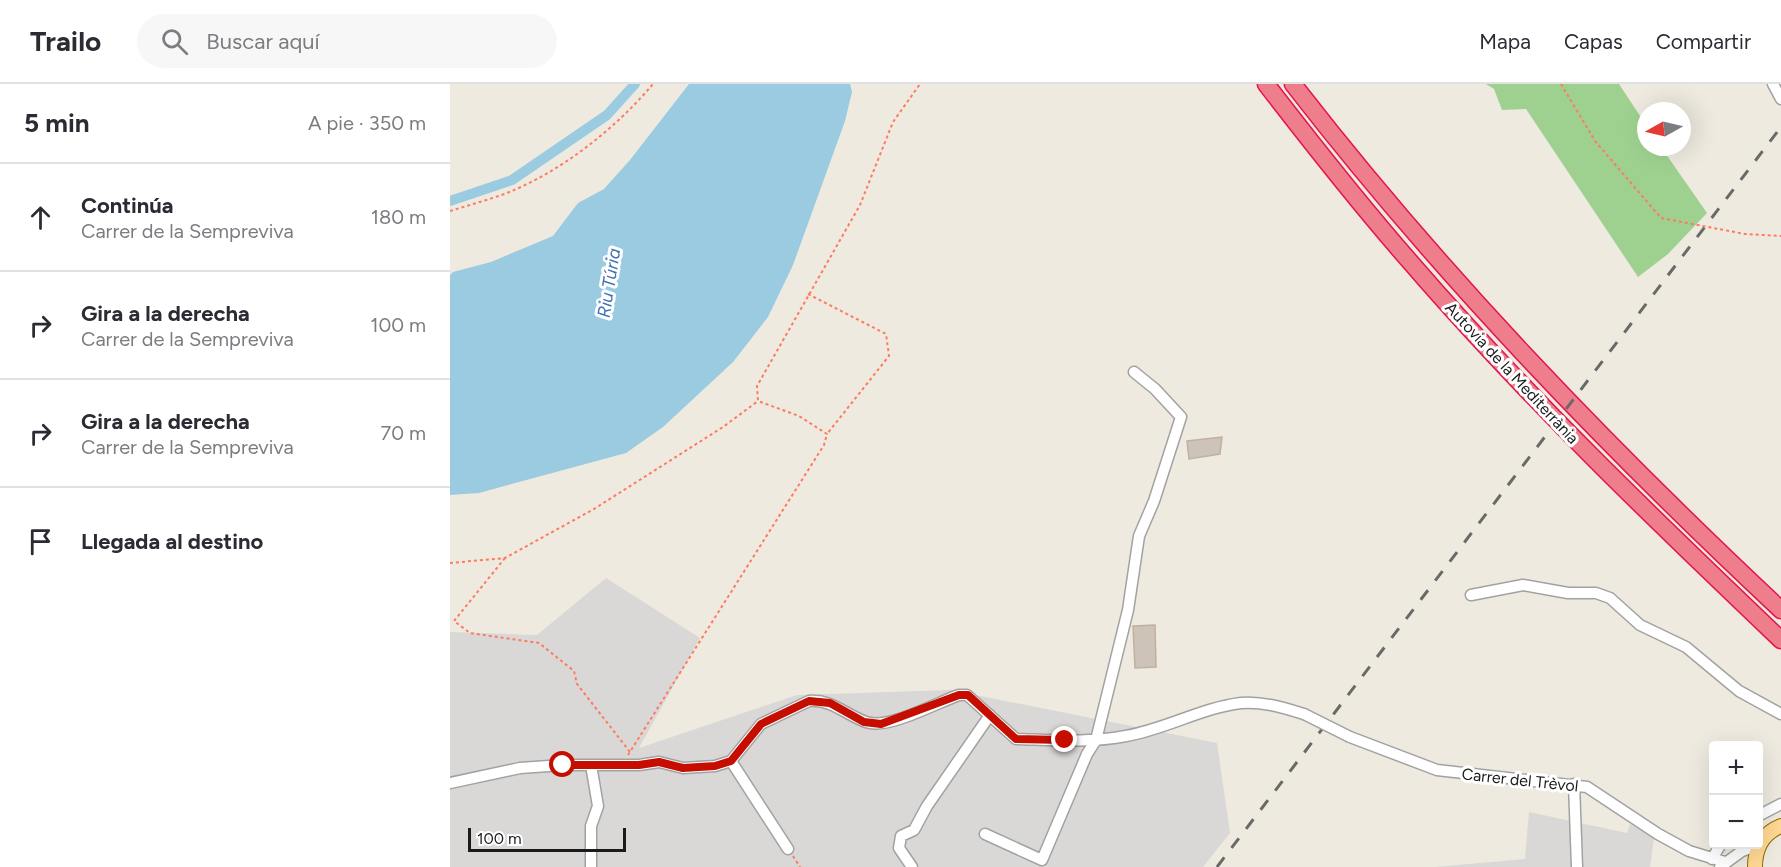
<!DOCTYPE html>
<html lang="es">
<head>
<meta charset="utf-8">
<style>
  body { margin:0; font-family:Figtree,sans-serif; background:#f7f7f7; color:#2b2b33 }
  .controls { position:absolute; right:18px; bottom:18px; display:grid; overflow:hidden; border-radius:6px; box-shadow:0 6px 24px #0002 }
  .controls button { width:54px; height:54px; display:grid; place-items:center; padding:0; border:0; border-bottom:2px solid #e1e1e2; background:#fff; color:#2b2b33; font:30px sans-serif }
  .compass { position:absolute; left:1187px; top:18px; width:54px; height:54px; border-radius:50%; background:#fff; box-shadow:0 6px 24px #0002; rotate:262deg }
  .scale { position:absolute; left:18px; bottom:15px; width:158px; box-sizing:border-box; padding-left:6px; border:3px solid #1b1b1b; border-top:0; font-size:16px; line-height:21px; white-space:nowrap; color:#1b1b1b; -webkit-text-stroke:4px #fff; paint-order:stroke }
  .stop { position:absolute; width:18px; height:18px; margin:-14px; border:4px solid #c50e00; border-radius:50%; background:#fff }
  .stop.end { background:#c50e00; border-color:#fff; box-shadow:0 2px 6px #0008 }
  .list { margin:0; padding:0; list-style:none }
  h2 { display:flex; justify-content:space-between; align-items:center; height:78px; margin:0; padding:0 24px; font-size:26px }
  h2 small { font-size:20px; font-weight:400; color:#7c7c81 }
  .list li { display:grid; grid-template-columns:39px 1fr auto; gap:18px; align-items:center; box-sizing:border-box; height:108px; padding:0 24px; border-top:2px solid #e1e1e2 }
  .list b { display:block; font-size:22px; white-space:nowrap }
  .list p { margin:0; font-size:20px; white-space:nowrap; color:#7c7c81 }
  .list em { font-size:20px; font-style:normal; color:#7c7c81 }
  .icon { flex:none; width:33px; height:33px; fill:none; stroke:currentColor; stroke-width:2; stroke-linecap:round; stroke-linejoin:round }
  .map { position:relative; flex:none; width:1331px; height:783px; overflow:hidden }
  header { display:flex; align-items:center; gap:36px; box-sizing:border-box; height:84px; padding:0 30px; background:#fff; border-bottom:2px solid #e1e1e2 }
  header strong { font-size:28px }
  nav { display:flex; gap:33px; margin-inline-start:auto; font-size:21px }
  .search { width:420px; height:54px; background:#f7f7f7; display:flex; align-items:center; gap:15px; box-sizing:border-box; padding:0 21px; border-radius:33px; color:#7c7c81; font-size:22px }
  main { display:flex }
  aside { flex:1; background:#fff }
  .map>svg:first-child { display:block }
  .residential { fill:#d9d8d7 }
  .forest { fill:#9ed18f }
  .water { fill:#9acbe0 }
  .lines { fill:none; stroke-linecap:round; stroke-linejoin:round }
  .canal { stroke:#9acbe0; stroke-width:10 }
  .building { fill:#cec3b8; stroke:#c0b0a0; stroke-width:1.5 }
  .minor-casing { stroke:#a2a2a2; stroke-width:13 }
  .major-casing { stroke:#916b00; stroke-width:16 }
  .highway-casing { stroke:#e4144c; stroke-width:19 }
  .path { stroke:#ff7a5e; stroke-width:2; stroke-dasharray:3 3; stroke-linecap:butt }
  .minor { stroke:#fff; stroke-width:10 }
  .major { stroke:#ffd892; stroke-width:14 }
  .highway { stroke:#ee7e8b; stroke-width:16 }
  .rail { stroke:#696969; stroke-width:3; stroke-dasharray:12 12; stroke-linecap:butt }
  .minor-bridge-casing { stroke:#a2a2a2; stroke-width:13; stroke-linecap:butt }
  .minor-bridge { stroke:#fff; stroke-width:10 }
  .route { stroke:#c50e00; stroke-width:8 }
  .labels { text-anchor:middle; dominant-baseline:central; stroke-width:6; stroke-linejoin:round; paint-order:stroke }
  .street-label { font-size:16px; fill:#1b1b1b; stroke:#fff }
  .water-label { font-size:18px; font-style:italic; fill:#4071b1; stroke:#fff }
</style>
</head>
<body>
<header>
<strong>Trailo</strong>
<div class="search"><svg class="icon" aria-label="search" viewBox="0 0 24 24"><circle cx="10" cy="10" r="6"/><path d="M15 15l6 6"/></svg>Buscar aquí</div>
<nav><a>Mapa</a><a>Capas</a><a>Compartir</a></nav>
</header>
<main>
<aside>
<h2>5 min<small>A pie · 350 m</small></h2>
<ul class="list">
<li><svg class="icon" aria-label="ahead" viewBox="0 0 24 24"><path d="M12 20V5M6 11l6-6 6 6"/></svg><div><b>Continúa</b><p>Carrer de la Sempreviva</p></div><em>180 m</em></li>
<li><svg class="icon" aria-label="right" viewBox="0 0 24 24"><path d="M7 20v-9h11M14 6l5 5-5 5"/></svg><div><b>Gira a la derecha</b><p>Carrer de la Sempreviva</p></div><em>100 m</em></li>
<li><svg class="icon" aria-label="right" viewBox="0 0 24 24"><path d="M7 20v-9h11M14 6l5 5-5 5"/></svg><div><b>Gira a la derecha</b><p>Carrer de la Sempreviva</p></div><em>70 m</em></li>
<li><svg class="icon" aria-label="arrive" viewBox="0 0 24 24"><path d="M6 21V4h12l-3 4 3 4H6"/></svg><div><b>Llegada al destino</b></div></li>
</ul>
</aside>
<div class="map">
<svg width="1331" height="783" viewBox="0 0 1331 783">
  <rect width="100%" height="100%" fill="#eeeadf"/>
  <path class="residential" d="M156,494l94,60 -61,110 158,-53 153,-5 267,53 13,90 -27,34h-753v-235l87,3z
    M1079,728l98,21 3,-9 24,14 -4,29h-215l90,-8z"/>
  <path class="forest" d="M1036,0h133l27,41v22h15l46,66 -39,41 -30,23 -112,-168 -24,1 -8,-21z"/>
  <path class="water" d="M239,0h161l2,8 -7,29 -52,144 -25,52 -35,45 -70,65 -37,26 -147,40 -29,2v-220l3,-3 38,-10 62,-26 25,-33 26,-14 26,-29z"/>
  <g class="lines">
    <path class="canal" d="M0,117l62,-21 95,-65 28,-31"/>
  </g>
  <path class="building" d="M772,353l-2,17 -31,5 -2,-18z
    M705,541l1,42 -21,1 -2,-42z"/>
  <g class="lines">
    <defs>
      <path id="minor" d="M1323,0l8,15
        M1021,511l52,-10 45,8h28l14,5 30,27 46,22 53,44 42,23
        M900,653l87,33 150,17 71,47 31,17 36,11
        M281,677l57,88
        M141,681l7,41 -7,20v41
        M0,699l70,-15 43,-3h76l20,-3 24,6 32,-2 16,-5 30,-37 48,-23c23,-2 37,14 57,21 22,8 70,-19 93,-27h8l49,44c36,1 74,4 110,-3 40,-7 75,-28 115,-33 21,-2 43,5 63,11
        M1124,700l3,83
        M1308,732l23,-12
        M535,750l57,26 45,-106 9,-14 32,-130 11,-74 15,-35 27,-84 -26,-28 -21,-17
        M1262,775l9,-15
        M462,783l-13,-19 2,-12 13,-6 13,-24 63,-91
        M1270,783l22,-16 17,-6"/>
      <path id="major" d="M1305,783c0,-19 8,-34 26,-41"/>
      <path id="highway" d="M816,0c47,61 95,122 146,180 115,133 242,255 369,376
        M843,0c147,190 313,362 488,526"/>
    </defs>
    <use href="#minor" class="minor-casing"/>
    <use href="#major" class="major-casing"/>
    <use href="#highway" class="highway-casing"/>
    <path class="path" d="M1111,0l34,57 66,77 84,16 36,2
      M0,127c19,-6 38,-11 57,-18 55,-22 108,-64 146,-109
      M358,210l78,40 3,22 -62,78
      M55,474l-51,63 16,12 69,10 35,28 3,13 53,68
      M0,479l55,-5 89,-49 129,-82 35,-26
      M178,671l196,-310 3,-11 -28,-18 -41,-15 -1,-15 103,-181 33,-83 27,-38
      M343,772l7,11"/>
    <use href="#minor" class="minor"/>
    <use href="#major" class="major"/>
    <use href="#highway" class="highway"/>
    <path class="rail" d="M767,783l564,-740"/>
    <defs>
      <path id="minor-bridge" d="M854,630l46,23"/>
    </defs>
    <use href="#minor-bridge" class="minor-bridge-casing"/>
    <use href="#minor-bridge" class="minor-bridge"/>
  </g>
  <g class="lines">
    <path class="route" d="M113,681h76l20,-3 24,6 32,-2 16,-5 30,-37 48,-23 21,2 34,19 17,2 78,-29h9l48,44 49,1"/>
  </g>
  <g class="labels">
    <g class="street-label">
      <text transform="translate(1062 289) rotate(47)">Autovia de la Mediterrània</text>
      <text transform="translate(1070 696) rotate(6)">Carrer del Trèvol</text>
    </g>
    <g class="water-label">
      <text transform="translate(159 199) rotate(-81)">Riu Túria</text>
    </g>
  </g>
</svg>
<div class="controls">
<button>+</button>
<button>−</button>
</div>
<svg class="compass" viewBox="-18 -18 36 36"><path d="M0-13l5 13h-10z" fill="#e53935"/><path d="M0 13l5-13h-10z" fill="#7c7c81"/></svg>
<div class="scale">100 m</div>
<div class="stop" style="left:113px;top:681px"></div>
<div class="stop end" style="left:615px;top:656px"></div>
</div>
</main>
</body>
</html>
